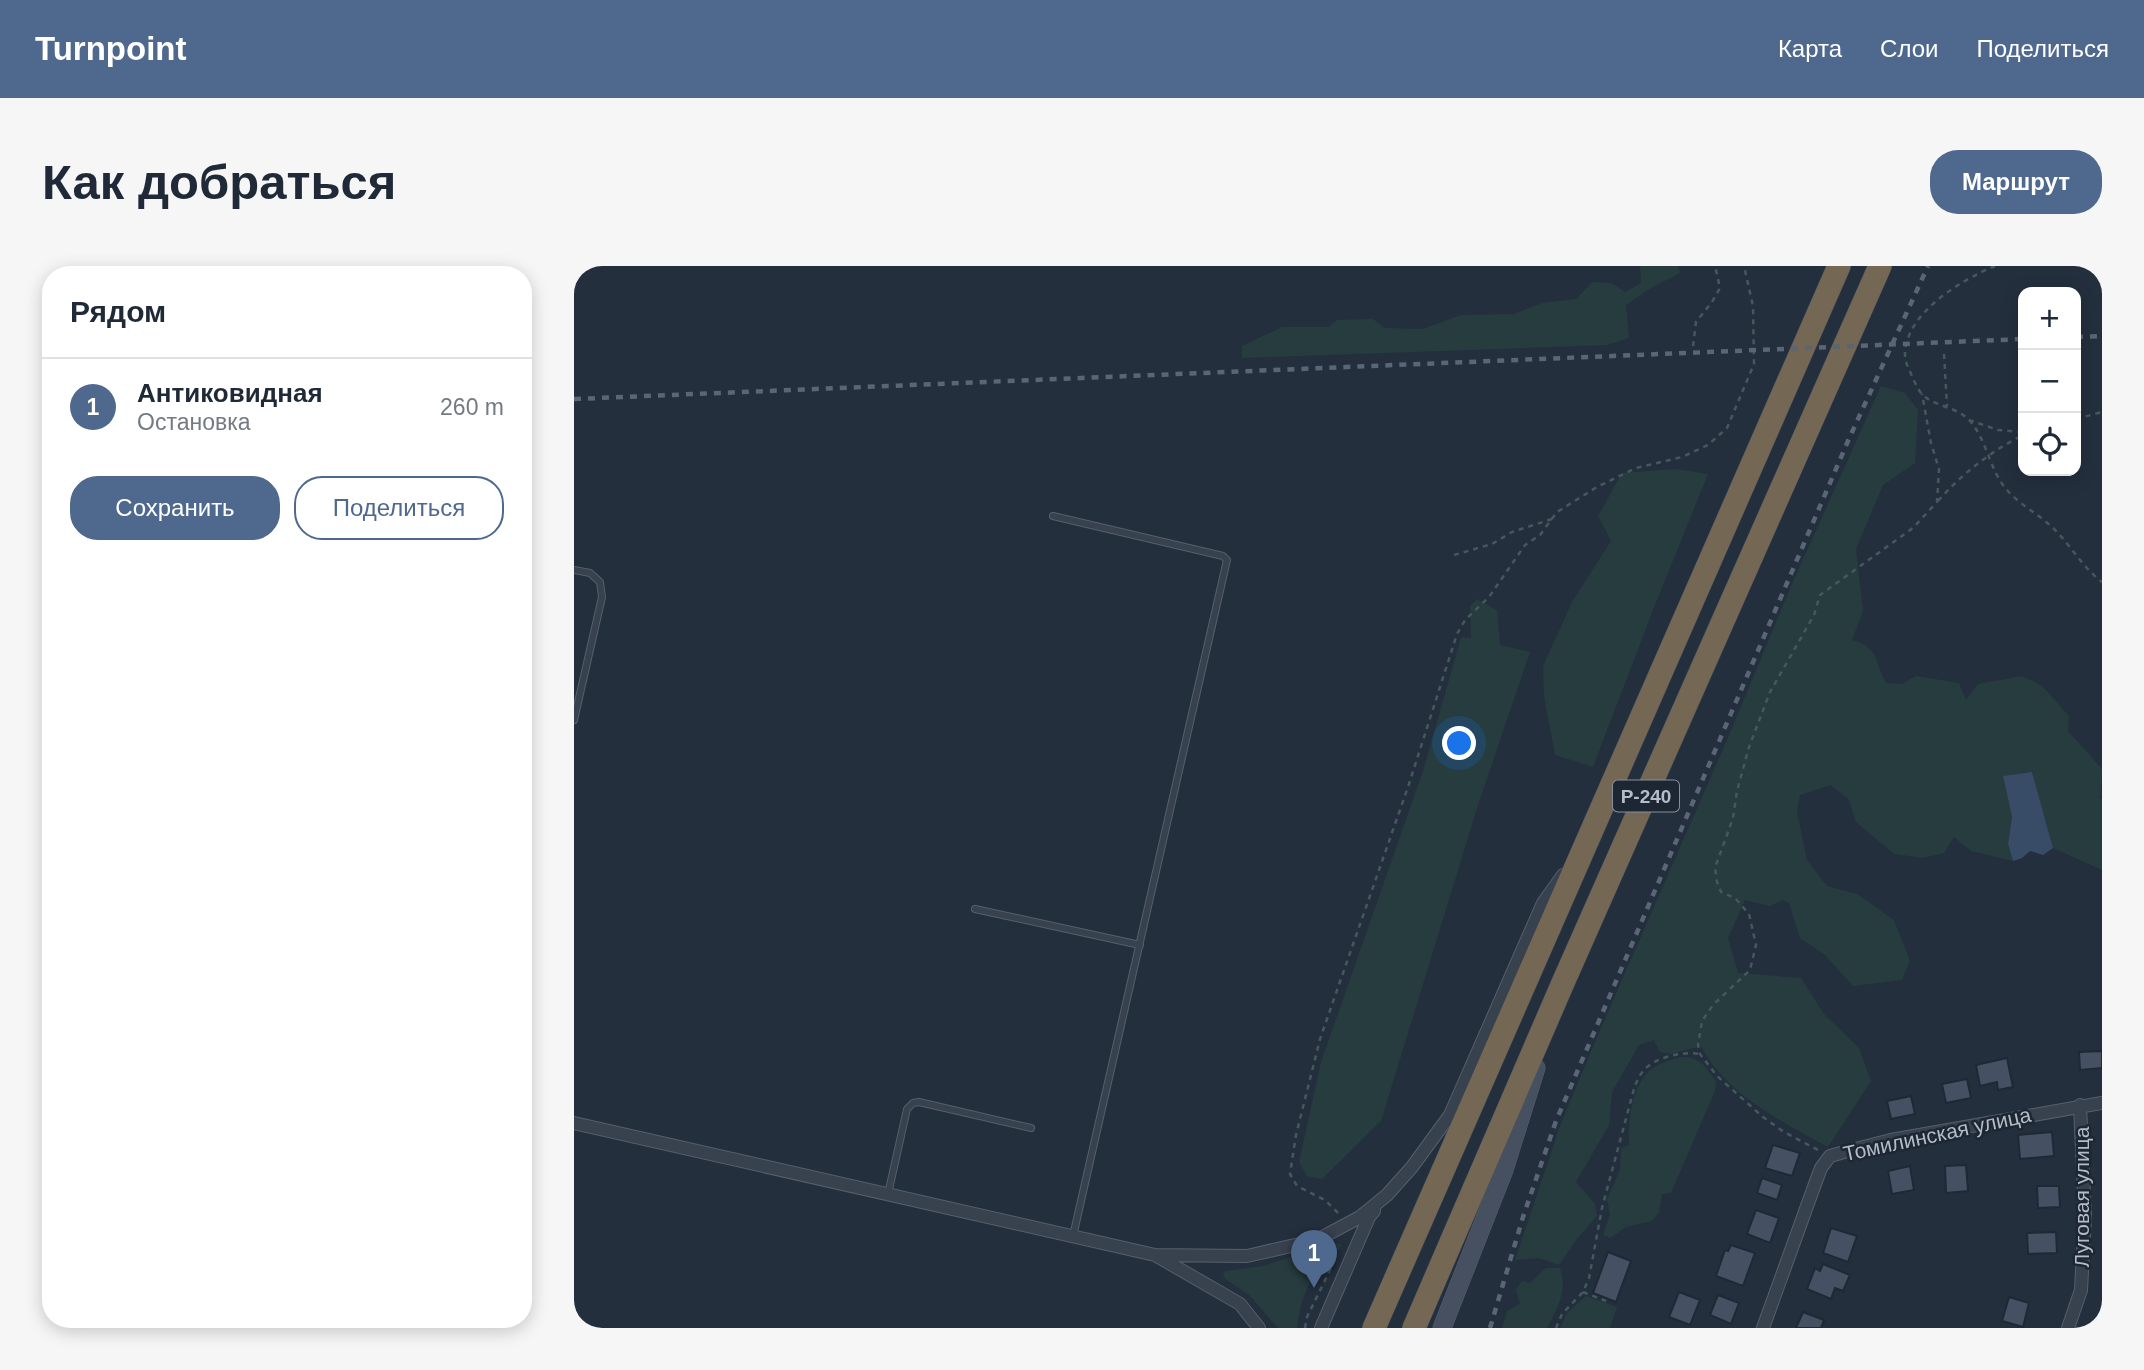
<!DOCTYPE html>
<html lang="ru">
<head>
<meta charset="utf-8">
<style>
  body { margin:0; font-family:Arial,sans-serif; background:#f6f6f7; color:#1f2937 }
  .controls { position:absolute; right:21px; top:21px; display:grid; overflow:hidden; border-radius:14px; box-shadow:0 4px 18px #0003 }
  .controls button { width:63px; height:63px; display:grid; place-items:center; padding:0; border:0; border-bottom:2px solid #e0e1e3; background:#fff; color:#1f2937; font:35px sans-serif }
  .you { position:absolute; left:886px; top:478px; width:24px; height:24px; margin:-18px; border:5px solid #fff; border-radius:50%; background:#1a73e8; box-shadow:0 0 0 10px #1a73e833 }
  .badge { display:grid; place-items:center; width:46px; height:46px; border-radius:50%; background:#4f688e; color:#fff; font-size:23px; font-weight:700 }
  .pin { position:absolute; translate:-50% -58px; filter:drop-shadow(0 2px 4px #0008) }
  .pin::after { content:''; position:absolute; top:37px; width:24px; height:21px; background:inherit; clip-path:polygon(0 0,100% 0,50% 100%) }
  .list { margin:0; padding:0; list-style:none }
  h2 { display:flex; justify-content:space-between; align-items:center; height:91px; margin:0; padding:0 28px; font-size:30px }
  h2 small { font-size:23px; font-weight:400; color:#747a83 }
  .list li { display:grid; grid-template-columns:46px 1fr auto; gap:21px; align-items:center; box-sizing:border-box; height:98px; padding:0 28px; border-top:2px solid #e0e1e3 }
  .list b { display:block; font-size:26px; white-space:nowrap }
  .list p { margin:0; font-size:23px; white-space:nowrap; color:#747a83 }
  .list em { font-size:23px; font-style:normal; color:#747a83 }
  .actions { display:flex; gap:14px; padding:21px 28px }
  .actions a { flex:1; padding:16px 0; border:2px solid #4f688e; border-radius:28px; text-align:center; font-size:24px; color:#4f688e }
  .actions .main { background:#4f688e; color:#fff }
  .icon { flex:none; width:38px; height:38px; fill:none; stroke:currentColor; stroke-width:2; stroke-linecap:round; stroke-linejoin:round }
  .map { position:relative; flex:none; width:1528px; height:1062px; overflow:hidden; border-radius:28px }
  header { display:flex; align-items:center; gap:42px; box-sizing:border-box; height:98px; padding:0 35px; background:#4f688e; color:#fff }
  header strong { font-size:33px }
  nav { display:flex; gap:38px; margin-inline-start:auto; font-size:24px }
  .intro { display:flex; align-items:center; justify-content:space-between; box-sizing:border-box; height:168px; padding:0 42px }
  h1 { margin:0; font-size:49px }
  .button { padding:18px 32px; border-radius:28px; background:#4f688e; color:#fff; font-size:24px; font-weight:700 }
  main { display:flex; gap:42px; padding:0 42px }
  aside { flex:1; background:#fff; border-radius:28px; box-shadow:0 4px 18px #0003 }
  .map>svg:first-child { display:block }
  .green { fill:#263c3f }
  .water { fill:#394c67 }
  .building { fill:#455162; stroke:#1f2835; stroke-width:2 }
  .lines { fill:none; stroke-linecap:round; stroke-linejoin:round }
  .lane-casing { stroke:#565f6c; stroke-width:8 }
  .street-casing { stroke:#565f6c; stroke-width:14 }
  .secondary-casing { stroke:#565f6c; stroke-width:19 }
  .highway-casing { stroke:#434c59; stroke-width:24 }
  .path { stroke:#44595c; stroke-width:2.5; stroke-dasharray:5 5; stroke-linecap:butt }
  .lane { stroke:#38414e; stroke-width:6 }
  .street { stroke:#38414e; stroke-width:12 }
  .secondary { stroke:#465061; stroke-width:18 }
  .highway { stroke:#746855; stroke-width:23 }
  .rail { stroke:#5a6575; stroke-width:4.5; stroke-dasharray:7 7; stroke-linecap:butt }
  .labels { text-anchor:middle; dominant-baseline:central; stroke-width:5; stroke-linejoin:round; paint-order:stroke }
  .shield { fill:#1d2633; stroke:#878f9c; stroke-width:2 }
  .shield-label { font-size:19px; font-weight:bold; fill:#b4bcc9 }
  .street-label { font-size:21px; fill:#b4bcc9; stroke:#1d2633 }
</style>
</head>
<body>
<header>
<strong>Turnpoint</strong>
<nav><a>Карта</a><a>Слои</a><a>Поделиться</a></nav>
</header>
<div class="intro"><h1>Как добраться</h1><a class="button">Маршрут</a></div>
<main>
<aside>
<h2>Рядом<small></small></h2>
<ul class="list">
<li><span class="badge">1</span><div><b>Антиковидная</b><p>Остановка</p></div><em>260 m</em></li>
</ul>
<div class="actions"><a class="main">Сохранить</a><a>Поделиться</a></div>
</aside>
<div class="map">
<svg width="1528" height="1062" viewBox="0 0 1528 1062">
  <rect width="100%" height="100%" fill="#242f3e"/>
  <path class="green" d="M1066,0h38l2,7 -31,16 -23,16 3,33 -22,7 -365,13v-12l40,-19h47l8,-7 36,-1 12,9 38,1 38,-14 53,-1 28,-11 34,-4 16,-17 19,1 14,9 16,-9z
    M1307,120l24,7 13,17 -3,53 -32,22 -27,64 7,62 -11,29c27,6 23,24 34,43l16,1 14,-8 43,7 7,17 12,-16 44,-8 20,10 27,30 -1,15 34,38 -2,30h2v71l-49,-22 -21,-76 -29,4 9,41 -4,27 5,17 -42,-10 -17,-14 -10,16 -21,5 -29,-4 -38,-32 -7,-22 -18,-15 -31,10 -3,17 10,48 20,26 30,8 37,26 16,41 -8,19 -49,6 -29,-32 -24,-16 -11,-35 -6,-3 -13,6 -25,-6 -17,38 10,35 63,5 23,36 35,34 12,33 -43,66c-44,-24 -104,-54 -127,-101l-30,8 -11,-2 -6,-12 -15,5 -27,47 -3,33 -33,57 19,22 2,12 -20,23 -18,26 -20,-7 -24,2 46,-137 40,-95 126,-288 64,-154z
    M1101,203l33,5 -55,136 -60,157 -38,-12 -11,-59 -1,-30 29,-64 39,-61 -13,-25 24,-43z
    M903,333l20,11 3,35 30,7 -52,153 -97,316 -59,58 -15,-3 -8,-14 22,-100 102,-291 38,-134 10,1 -1,-32z
    M1106,791c21,0 24,8 36,24l-1,10 -44,102 -9,1 -3,19 -8,8 -25,6 -16,11 -7,-3 7,-21 -3,-15 13,-29 1,-22 8,-3c-1,-23 2,-56 20,-74 8,-7 21,-11 31,-14z
    M763,977l4,1v3c-27,26 -40,43 -44,81h-19l-29,-33 -24,-16 -2,-5 2,-3 38,-5z
    M972,1002h14c8,23 -3,40 -13,60h-45l5,-17 13,-7 -4,-14 6,-9 8,2z
    M1012,1030l31,11 -7,21h-50l7,-15z"/>
  <path class="water" d="M1458,506l21,76 -10,7 -13,-4 -8,7 -9,3 -5,-17 4,-27 -9,-41z"/>
  <path class="building" d="M1528,785v17l-22,2 -1,-18z
    M1433,792l6,29 -15,3 -1,-8 -17,4 -4,-21z
    M1393,813l4,19 -25,5 -4,-19z
    M1337,830l4,18 -24,5 -4,-18z
    M1478,866l2,24 -34,3 -2,-24z
    M1199,879l27,8 -8,23 -27,-8z
    M1392,899l2,26 -22,2 -1,-27z
    M1336,900l4,24 -22,4 -4,-23z
    M1188,912l20,7 -5,15 -20,-7z
    M1463,920h22l1,21 -22,1z
    M1182,944l23,8 -9,25 -23,-9z
    M1257,962l26,8 -9,26 -25,-9z
    M1482,966l1,21 -29,1 -1,-21z
    M1157,979l24,8 -12,33 -27,-10 9,-26 3,1z
    M1034,986l23,9 -15,41 -23,-9z
    M1249,998l27,11 -7,16 -8,-3 -4,11 -24,-10 8,-21 5,3z
    M1105,1026l21,8 -10,25 -21,-8z
    M1144,1029l21,8 -8,21 -21,-9z
    M1435,1031l20,6 -6,24 -21,-6z
    M1229,1046l21,8 -3,8h-25z"/>
  <g class="lines">
    <defs>
      <path id="lane" d="M479,250l170,40 4,4 -154,676
        M0,304l16,3 10,9 2,15 -28,123
        M401,643l165,36
        M314,928l19,-85 6,-6 6,-1 112,26"/>
      <path id="street" d="M0,857l581,132 92,1 70,-16 43,-23 27,-22 25,-28 38,-52 93,-212 20,-28
        M581,989l85,49 19,24
        M747,1062l48,-111 5,-6
        M1189,1062l52,-144 6,-16 9,-12 18,-5 43,-11 211,-37
        M1494,1062l13,-38 4,-73 -5,-112"/>
      <path id="secondary" d="M868,1062l62,-158 32,-102"/>
      <path id="highway" d="M800,1062l465,-1062
        M840,1062l148,-343 318,-719"/>
    </defs>
    <use href="#lane" class="lane-casing"/>
    <use href="#street" class="street-casing"/>
    <use href="#secondary" class="secondary-casing"/>
    <use href="#highway" class="highway-casing"/>
    <path class="path" d="M1421,0c-34,14 -91,48 -90,90 0,6 4,13 7,20 2,5 6,14 10,18 12,13 34,12 47,26 18,19 20,50 38,70 12,14 31,24 45,37 18,17 30,40 50,55
      M1119,80l3,-24 16,-20 8,-14 -5,-22
      M1370,88l3,52
      M1502,153l26,-7
      M1395,154l29,10 25,2
      M1364,235c25,-28 52,-49 85,-66
      M880,289l38,-11 20,-12 40,-13
      M1244,884l-34,-18 -21,-15 -46,-41 -17,-22 -2,-9 4,-24 11,-16 37,-35 6,-25 -7,-31 -14,-16 -14,-6 -4,-10 -2,-14 18,-50 4,-27 12,-44 21,-55 44,-77 6,-20 93,-67 24,-26 2,-33 -8,-26 -9,-49
      M764,947l-13,-13 -28,-14 -7,-12 6,-39 24,-96 89,-255 48,-150 8,-14 24,-23 36,-52 15,-10 17,-23 40,-25 39,-19 46,-11 26,-12 19,-17 27,-64 -1,-58 -9,-40
      M1009,1026l23,9
      M731,1062l2,-11 26,-53
      M982,1062l6,-14 21,-22 6,-14 13,-70 33,-123c3,-5 5,-11 9,-15 12,-13 39,-19 56,-16"/>
    <use href="#lane" class="lane"/>
    <use href="#street" class="street"/>
    <use href="#secondary" class="secondary"/>
    <use href="#highway" class="highway"/>
    <path class="rail" d="M1502,71l26,-1
      M0,133l1449,-60
      M916,1062l33,-111 33,-96 292,-680 80,-175"/>
  </g>
  <g class="labels">
    <rect class="shield" x="1039" y="514.5" width="66" height="31" rx="5"/>
    <g class="shield-label">
      <text x="1072" y="530">Р-240</text>
    </g>
    <g class="street-label">
      <text transform="translate(1363 868) rotate(-12)">Томилинская улица</text>
      <text transform="translate(1507 931) rotate(-90)">Луговая улица</text>
    </g>
  </g>
</svg>
<div class="controls">
<button>+</button>
<button>−</button>
<button><svg class="icon" aria-label="locate" viewBox="0 0 24 24"><circle cx="12" cy="12" r="6"/><path d="M12 2v4M12 18v4M2 12h4M18 12h4"/></svg></button>
</div>
<div class="you"></div>
<div class="pin badge" style="left:740px;top:1022px">1</div>
</div>
</main>
</body>
</html>
